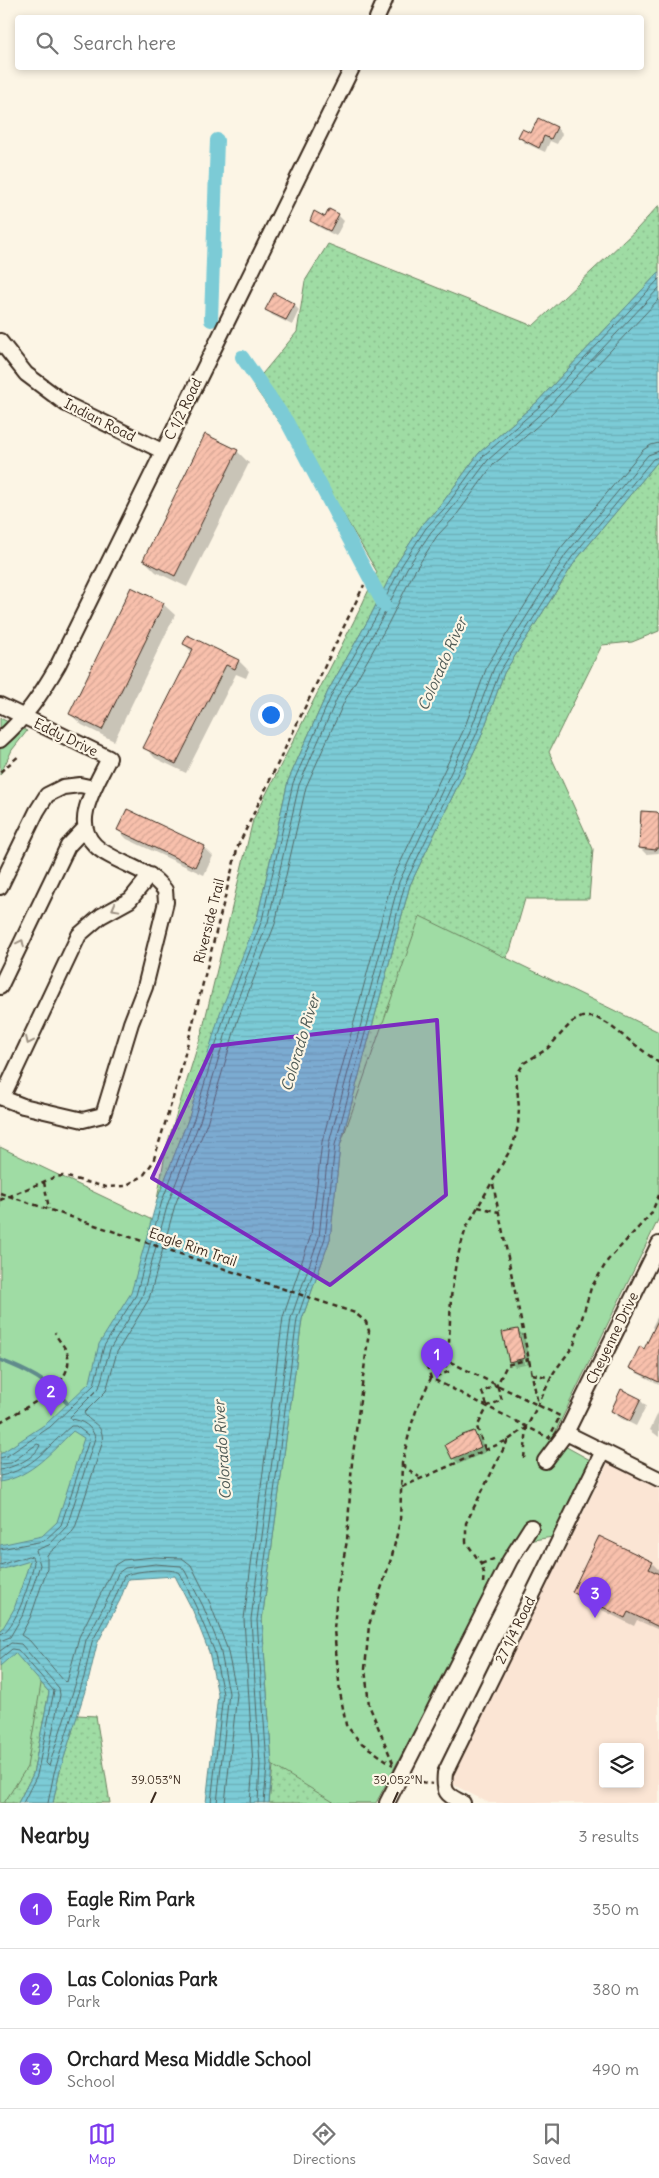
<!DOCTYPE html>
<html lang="en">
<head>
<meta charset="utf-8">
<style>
  body { margin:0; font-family:Delius,sans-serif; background:#f6f6f6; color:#222 }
  .controls { position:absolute; right:15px; bottom:15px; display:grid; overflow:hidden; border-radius:5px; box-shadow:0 2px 8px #0003 }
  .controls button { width:45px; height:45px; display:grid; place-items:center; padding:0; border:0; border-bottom:1px solid #e0e0e0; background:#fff; color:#222; font:25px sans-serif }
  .you { position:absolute; left:270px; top:714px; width:18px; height:18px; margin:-12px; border:4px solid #fff; border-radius:50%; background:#1a73e8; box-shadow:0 0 0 8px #1a73e833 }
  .badge { display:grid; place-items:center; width:32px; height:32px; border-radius:50%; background:#7c3aed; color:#fff; font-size:16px; font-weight:700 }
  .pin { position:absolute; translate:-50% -41px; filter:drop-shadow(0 1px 2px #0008) }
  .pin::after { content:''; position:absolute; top:26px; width:18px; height:15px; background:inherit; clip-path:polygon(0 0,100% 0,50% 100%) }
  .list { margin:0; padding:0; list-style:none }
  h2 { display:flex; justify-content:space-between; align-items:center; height:65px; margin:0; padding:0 20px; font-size:21px }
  h2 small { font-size:16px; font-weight:400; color:#767676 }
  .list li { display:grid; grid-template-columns:32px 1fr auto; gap:15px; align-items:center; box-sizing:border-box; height:80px; padding:0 20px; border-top:1px solid #e0e0e0 }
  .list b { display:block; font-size:19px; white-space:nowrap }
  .list p { margin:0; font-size:16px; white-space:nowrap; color:#767676 }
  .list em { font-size:16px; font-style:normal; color:#767676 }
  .icon { flex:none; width:28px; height:28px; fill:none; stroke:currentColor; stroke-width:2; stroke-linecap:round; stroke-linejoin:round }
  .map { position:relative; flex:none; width:659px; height:1803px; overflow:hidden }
  .search { position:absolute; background:#fff; box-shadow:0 2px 8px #0003; left:15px; right:15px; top:15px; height:55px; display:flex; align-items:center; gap:12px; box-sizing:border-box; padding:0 18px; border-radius:5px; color:#767676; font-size:19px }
  .sheet { height:305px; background:#fff }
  nav { display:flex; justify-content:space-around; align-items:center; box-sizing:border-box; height:70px; border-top:1px solid #e0e0e0; background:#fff; font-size:14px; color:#767676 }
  nav a { display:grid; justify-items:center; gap:2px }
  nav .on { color:#7c3aed }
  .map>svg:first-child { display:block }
  .built { fill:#fbe5d4; fill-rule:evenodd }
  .grass { fill:url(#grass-dots); stroke:#6d8361 }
  .park { fill:#9fdca4; stroke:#6d8361 }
  .water { fill:url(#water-rules); stroke:#618b8c }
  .shadow { fill:#0003; fill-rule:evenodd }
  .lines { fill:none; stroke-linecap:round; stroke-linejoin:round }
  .shore { stroke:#556a68; stroke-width:1 }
  .stream { stroke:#618b8c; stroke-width:4 }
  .canal { stroke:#7bcbd6; stroke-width:14 }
  .building { fill:url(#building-hatch); stroke:#3b2a1e }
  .minor-casing { stroke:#3b2a1e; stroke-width:18 }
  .path { stroke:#3b2a1e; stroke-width:2.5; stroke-dasharray:5 4; stroke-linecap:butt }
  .minor { stroke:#fcf5e5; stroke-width:14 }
  .oneway { stroke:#9c9082 }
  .marked { fill:#7b2cbf; fill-opacity:0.2; stroke:#7b2cbf; stroke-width:4; stroke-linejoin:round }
  .ticks { fill:none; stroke:#3b2a1e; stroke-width:2 }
  .labels { text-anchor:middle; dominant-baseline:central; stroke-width:4.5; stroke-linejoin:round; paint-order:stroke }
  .street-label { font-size:14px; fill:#3b2a1e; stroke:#fcf5e5 }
  .water-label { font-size:15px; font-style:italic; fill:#4e5a55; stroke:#fcf5e5 }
  .ticks-label { font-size:12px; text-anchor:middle; fill:#3b2a1e; stroke:#fcf5e5; stroke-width:4.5; stroke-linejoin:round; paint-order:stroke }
</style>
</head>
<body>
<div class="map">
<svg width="659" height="1803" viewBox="0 0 659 1803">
  <defs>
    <pattern id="grass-dots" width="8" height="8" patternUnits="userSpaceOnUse" patternTransform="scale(1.25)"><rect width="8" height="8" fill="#9fdca4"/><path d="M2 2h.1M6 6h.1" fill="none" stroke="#8abd8d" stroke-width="1.8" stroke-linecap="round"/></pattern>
    <pattern id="water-rules" width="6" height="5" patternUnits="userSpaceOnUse" patternTransform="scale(1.25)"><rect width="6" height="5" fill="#7bcbd6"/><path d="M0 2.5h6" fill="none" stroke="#6baeb7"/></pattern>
    <pattern id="building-hatch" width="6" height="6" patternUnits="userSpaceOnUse" patternTransform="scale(1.25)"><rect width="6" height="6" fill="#f8c0ac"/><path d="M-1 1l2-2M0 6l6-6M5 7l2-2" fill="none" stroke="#d6a594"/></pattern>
  </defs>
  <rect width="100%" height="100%" fill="#fcf5e5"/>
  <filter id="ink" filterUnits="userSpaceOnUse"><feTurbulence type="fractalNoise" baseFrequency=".02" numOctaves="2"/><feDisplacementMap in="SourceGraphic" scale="10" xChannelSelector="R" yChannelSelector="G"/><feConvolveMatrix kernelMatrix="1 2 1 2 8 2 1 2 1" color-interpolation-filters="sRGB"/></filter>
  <g filter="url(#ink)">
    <path class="built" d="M608,1463l51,26v314h-170l-41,-21zM603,1747h37v37h-37z"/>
    <path class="grass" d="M659,205v67l-122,130 -58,51 -39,53 -18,19 -25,38 -26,52 -43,76 -40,90 -31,138 -68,198 -32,83 9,-52 36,-116 51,-212 106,-209 18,-39 -38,-65 -86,-122 44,-53 8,-51 23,-37 205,82 104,-97z
      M659,460v171l-27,11 -30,3 -53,107 44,97 -4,50h-64l-15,52 -39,60 -99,792h-103l71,-657 70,-261 71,-148 23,-64 72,-113z
      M15,1653l34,39 -16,82 -15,29h-18z
      M77,1715l19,1 14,87h-57l6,-29z"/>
    <path class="park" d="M0,718l27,13 -15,19 -12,25z
      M420,916l239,116v186l-107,221 38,21 -37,77 -40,6 -137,260h-41l-63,-38 -10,-145 40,-301 28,-80 10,-93z
      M0,1147l152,73 -99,393 -26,154 -23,36h-4z"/>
    <path class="water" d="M659,272v188l-83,100 -72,113 -23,64 -71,148 -70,261 -10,93 -28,80 -40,301 10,145 -3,38h-63l12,-108 -9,-43 -16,-41 -18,-35 -47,3 -8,21 -23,44 -8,34 -30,96 -6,29h-35l15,-29 16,-82 -34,-39 -15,13v-33l14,-24 16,-48 -30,9v-25l42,-9 15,-14 27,-84 -11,-7c-22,21 -41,45 -73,51v-28l47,-31 43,-41 9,-38 32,-51 26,-93 32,-83 31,-104 37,-94 31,-138 40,-90 43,-76 26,-52 25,-38 18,-19 39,-53 58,-51z"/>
    <path class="shadow" d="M538,119l19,9 5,6 -5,10 -7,-3 -5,11 -20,-9 -6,-6 12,-3z
      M338,215l6,6 -8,15 -19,-10 -6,-6z
      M294,305l5,5 -7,15 -20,-10 -5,-6z
      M237,451l12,12 -62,124 -31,-15 -12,-12z
      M163,604l12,11 -61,126 -32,-16 -12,-11z
      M184,644l55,17 10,10 -3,7 -10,-4 -50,99 -31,-15 -10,-11 47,-95z
      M659,815v38l-13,1 -6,-6z
      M118,830l86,17 9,9 -9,19 -77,-36z
      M658,1315l1,1v68l-22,-11 -6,-6 14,-17 10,-20 -3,-3z
      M518,1330l6,6 6,28 -15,3 -5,-6zM518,1335h3l6,29 -2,1z
      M640,1400l6,6 -10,20 -18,-9 -6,-6z
      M659,1411v26l-9,-7z
      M474,1433l6,5 6,14 -27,12 -6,-6z
      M652,1563l7,7v60l-22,-10 -3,6 -52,-26 -9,-9z"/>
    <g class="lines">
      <path class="shore" d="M0,1458l7,-2 43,-29 44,-42 10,-39 32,-51 26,-94 32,-82 31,-105 37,-94 31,-137 39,-89 44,-77 26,-52 24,-37 18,-19 39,-53 57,-50 119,-127
        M0,1464l11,-1 26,-19 3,1c-4,13 -28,23 -40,25
        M0,1476c32,-6 48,-30 71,-50h5l12,9 1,5 -28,85 -17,16 -44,8
        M0,1565l28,-9 4,1 2,5c-2,14 -19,71 -34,72
        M0,1641l10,-4 14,-24 16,-48 -4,-15 13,-5 18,-19 28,-88c-2,-11 -13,-18 -24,-19l-1,-2 29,-29 11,-39 32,-52 26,-94 32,-82 31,-105 37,-94 31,-137 39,-89 43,-76 26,-52 24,-36 18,-20 39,-52 57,-50 114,-122
        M0,1651l11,-8 10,1 38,44 1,7 -14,68 3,3 29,-90 8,-36 23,-44 9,-23 7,-5 30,-4 26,2 4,5 18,35 17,42 9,45 -12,110
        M0,1659l12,-10 6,1 36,41 -17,84 -14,28
        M48,1803l6,-30 30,-96 8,-35 23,-44 9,-22c8,-5 48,-9 56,-3l17,36 17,41 9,44 -12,109
        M225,1803l12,-109 -10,-46 -17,-45 -19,-38 -9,-7 -28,-1 -31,3 -8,5 -36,72 -12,45 -3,-1 -34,-40 -9,-6 10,-19 16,-47v-14l23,-20 5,-7 27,-84c3,-21 -11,-19 -18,-31l22,-22 11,-39 32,-53 26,-94 32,-82 31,-104 37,-95 31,-137 39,-87 43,-76 26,-52 23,-36 18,-19 38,-52 57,-50 109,-116
        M250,1803l3,-38 -9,-146 39,-302 28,-82 11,-93 70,-262 72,-151 24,-65 72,-115 83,-99 8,-5 8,-2
        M258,1803l2,-38 -9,-146 40,-301 28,-81 10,-94 70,-261 71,-150 24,-64 72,-114 82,-99 11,-4
        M264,1803l3,-38 -10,-145 40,-301 28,-81 10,-93 70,-261 71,-149 24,-64 72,-114 81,-98 6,-2"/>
      <path class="stream" d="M0,1360c26,10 49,21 67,43"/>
      <path class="canal" d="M211,320l6,-180
        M242,357l45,65 97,183"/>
    </g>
    <path class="building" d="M538,118l19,9 -6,12 -7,-3 -5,12 -21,-11 4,-8 9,4z
      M329,209l10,5 -9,17 -20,-10 4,-10 11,6z
      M274,293l21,11 -9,16 -21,-10z
      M205,434l33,16 -63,126 -32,-16z
      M131,587l33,16 -62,127 -33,-16z
      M187,635l52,25 -4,9 -9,-4 -50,99 -33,-16 50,-99 -10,-5z
      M127,809l78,37 -10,21 -78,-37z
      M641,811l16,1 2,2v34h-3v2l-17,-2z
      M659,1318v64l-30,-14 11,-22 4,3z
      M518,1329l7,29 -16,4 -7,-30z
      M621,1389l20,10 -11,22 -19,-10z
      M474,1431l7,16 -29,12 -7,-14 15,-9z
      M599,1536l54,26 -4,7 10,5v53l-31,-15 -3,6 -53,-26z"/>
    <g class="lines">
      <defs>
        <path id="minor" d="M377,18l8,-18
          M0,341l26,33 40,30 96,47
          M0,705l109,53c-8,17 -19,34 -23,53 -9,41 35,47 62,64 7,3 12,10 17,15l1,12 -21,85 -14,36 -28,92 -20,5 -60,-14 -23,-9
          M0,740c27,-24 40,-44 58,-75l294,-597
          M0,887l37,-76 10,-16 16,-8 17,-2 14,3
          M0,987l68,-141 16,-17
          M2,1098l77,-163 22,-19 29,-16 20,-25
          M566,1433l93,46
          M545,1461l21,-28 93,-189
          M387,1803l123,-243 21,-33
          M463,1803c-17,-8 -20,-11 -18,-30l158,-322"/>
      </defs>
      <use href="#minor" class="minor-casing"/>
      <path class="path" d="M0,772l20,-17
        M44,1182l5,27
        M493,1184l45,220
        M0,1193l355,120 11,9 3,9 -17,131 -5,79 -10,50 -3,39 6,62 6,33 14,17 33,23
        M0,1200l55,-23 8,-1 43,11 19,-1 18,-10 10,-14 24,-77 61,-239 126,-261
        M478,1207l21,5
        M442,1358l118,58 -11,22 -118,-60 -6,-18z
        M532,1374l20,4
        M487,1405l-5,-13 15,-7 10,-20 22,-6
        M0,1422c23,-14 73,-34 68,-66 -2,-10 -10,-15 -13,-23
        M485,1449l-8,-22 11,-21 14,-6 -5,-15
        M524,1458l3,-31 27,-55 20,-27 17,-57 17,-28 43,-46 8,-19
        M402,1465l17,12
        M402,1487l106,-47 18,-12
        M481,1564l15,-6
        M483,1583l1,-10 -4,-11 -14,-20v-19l42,-83
        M393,1763l-24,-58 -4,-36 4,-44 23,-69 8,-35 2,-58 9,-37 6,-18 14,-30 17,-6 -6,-14 7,-15 2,-46 5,-35 10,-34 47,-83 5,-19 1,-18 -3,-32 8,-13 23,-14 25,-27 10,-5h13l13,7 51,39
        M413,1777l9,5 11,2"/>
      <use href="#minor" class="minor"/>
    </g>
    <defs><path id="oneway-chevron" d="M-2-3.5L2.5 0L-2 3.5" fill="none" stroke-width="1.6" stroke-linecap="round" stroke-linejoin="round" transform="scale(1.25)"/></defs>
    <g class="oneway">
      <use href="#oneway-chevron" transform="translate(115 908) rotate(151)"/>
      <use href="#oneway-chevron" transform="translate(21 943) rotate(-64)"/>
      <use href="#oneway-chevron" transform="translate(29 1041) rotate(115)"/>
    </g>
  </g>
  <path class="marked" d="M437,1020l9,175 -116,90 -178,-107 61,-132z"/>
  <path class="ticks" d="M151,1803l5,-11M393,1803l5,-11"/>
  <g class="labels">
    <g class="street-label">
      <text transform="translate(183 409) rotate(-64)">C 1/2 Road</text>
      <text transform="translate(100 420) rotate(27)">Indian Road</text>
      <text transform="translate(66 737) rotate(26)">Eddy Drive</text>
      <text transform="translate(209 921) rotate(-76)">Riverside Trail</text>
      <text transform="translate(193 1247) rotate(19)">Eagle Rim Trail</text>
      <text transform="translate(612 1338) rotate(-64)">Cheyenne Drive</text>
      <text transform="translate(515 1630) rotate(-64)">27 1/4 Road</text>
    </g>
    <g class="water-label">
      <text transform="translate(442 664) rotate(-66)">Colorado River</text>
      <text transform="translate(300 1043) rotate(-73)">Colorado River</text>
      <text transform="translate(222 1450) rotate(-94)">Colorado River</text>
    </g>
  </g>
  <g class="ticks-label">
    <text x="156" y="1784">39.053°N</text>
    <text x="398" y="1784">39.052°N</text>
  </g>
</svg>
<div class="controls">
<button><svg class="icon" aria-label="layers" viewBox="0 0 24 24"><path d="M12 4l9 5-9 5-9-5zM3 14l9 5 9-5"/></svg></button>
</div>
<div class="you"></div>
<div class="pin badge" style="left:437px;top:1379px">1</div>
<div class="pin badge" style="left:51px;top:1416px">2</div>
<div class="pin badge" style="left:595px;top:1618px">3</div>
<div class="search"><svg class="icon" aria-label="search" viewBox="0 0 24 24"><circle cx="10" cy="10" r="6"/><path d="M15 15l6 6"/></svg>Search here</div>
</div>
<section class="sheet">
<h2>Nearby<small>3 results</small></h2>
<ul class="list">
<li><span class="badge">1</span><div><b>Eagle Rim Park</b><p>Park</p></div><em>350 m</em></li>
<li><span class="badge">2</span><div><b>Las Colonias Park</b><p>Park</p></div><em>380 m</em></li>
<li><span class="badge">3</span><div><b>Orchard Mesa Middle School</b><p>School</p></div><em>490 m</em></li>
</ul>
</section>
<nav>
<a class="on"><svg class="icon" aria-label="map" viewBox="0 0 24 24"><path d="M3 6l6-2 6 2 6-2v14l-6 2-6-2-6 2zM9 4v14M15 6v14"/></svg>Map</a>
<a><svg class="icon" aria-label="directions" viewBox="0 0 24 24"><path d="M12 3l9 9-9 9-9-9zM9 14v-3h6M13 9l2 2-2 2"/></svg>Directions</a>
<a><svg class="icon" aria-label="saved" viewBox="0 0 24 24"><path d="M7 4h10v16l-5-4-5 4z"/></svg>Saved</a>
</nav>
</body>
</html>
